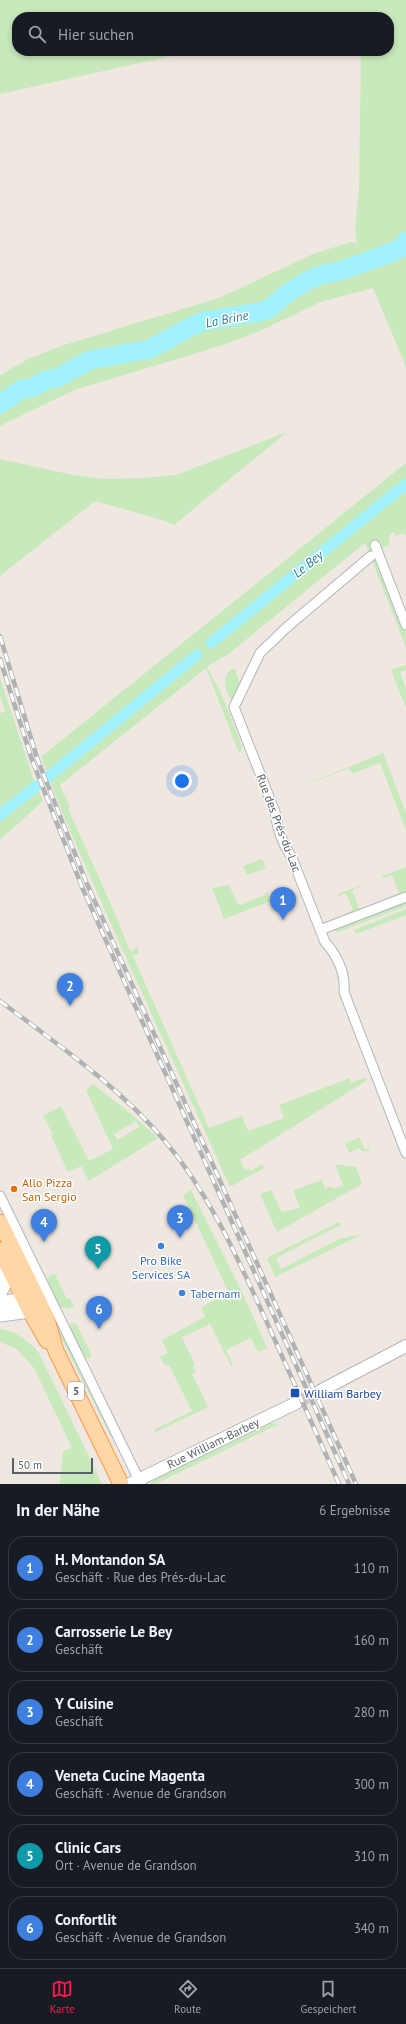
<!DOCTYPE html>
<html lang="de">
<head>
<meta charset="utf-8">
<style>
  body { margin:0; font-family:"PT Sans",sans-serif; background:#20242c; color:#f1f3f6 }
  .scale { position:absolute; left:12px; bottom:10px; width:81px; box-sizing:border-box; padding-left:4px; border:2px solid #5a6164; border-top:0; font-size:11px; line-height:14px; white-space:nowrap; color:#5a6164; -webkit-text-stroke:3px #fff; paint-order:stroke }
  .you { position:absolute; left:182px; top:781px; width:14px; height:14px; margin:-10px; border:3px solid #fff; border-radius:50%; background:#1a73e8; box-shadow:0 0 0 6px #1a73e833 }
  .badge { display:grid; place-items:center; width:26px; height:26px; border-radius:50%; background:#f91d4c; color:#fff; font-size:13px; font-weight:700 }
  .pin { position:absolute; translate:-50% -33px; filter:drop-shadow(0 1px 2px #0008) }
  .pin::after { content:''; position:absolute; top:21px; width:14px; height:12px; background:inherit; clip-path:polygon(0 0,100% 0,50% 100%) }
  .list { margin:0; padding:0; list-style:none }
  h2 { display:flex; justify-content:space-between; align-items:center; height:52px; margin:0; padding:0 16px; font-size:17px }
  h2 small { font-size:13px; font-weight:400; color:#9ea1a6 }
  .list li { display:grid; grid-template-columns:26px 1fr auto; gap:12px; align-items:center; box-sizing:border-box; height:64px; margin:0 8px 8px; padding:0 8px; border:1px solid #363941; border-radius:16px }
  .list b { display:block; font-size:15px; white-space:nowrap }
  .list p { margin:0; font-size:13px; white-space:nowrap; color:#9ea1a6 }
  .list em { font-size:13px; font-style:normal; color:#9ea1a6 }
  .icon { flex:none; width:22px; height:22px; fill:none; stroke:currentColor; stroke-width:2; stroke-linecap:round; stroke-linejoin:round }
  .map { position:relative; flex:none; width:406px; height:1484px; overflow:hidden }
  .search { position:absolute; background:#171b24; box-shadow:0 2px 6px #0003; left:12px; right:12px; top:12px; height:44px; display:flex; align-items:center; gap:10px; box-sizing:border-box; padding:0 14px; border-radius:16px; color:#9ea1a6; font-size:15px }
  .sheet { height:484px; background:#171b24 }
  nav { display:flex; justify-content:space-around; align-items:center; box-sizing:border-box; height:56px; border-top:1px solid #363941; background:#171b24; font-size:11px; color:#9ea1a6 }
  nav a { display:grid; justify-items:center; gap:2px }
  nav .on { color:#f91d4c }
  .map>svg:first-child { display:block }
  .green { fill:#c8e9bb; fill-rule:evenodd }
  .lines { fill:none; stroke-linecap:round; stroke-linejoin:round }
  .canal { stroke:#a1f1ff; stroke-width:11 }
  .river { stroke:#a1f1ff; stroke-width:19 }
  .tertiary-tunnel { stroke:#c9c6c2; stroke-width:12; stroke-dasharray:12 6; stroke-linecap:butt }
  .minor-casing { stroke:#b2b7ba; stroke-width:11 }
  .tertiary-casing { stroke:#b2b7ba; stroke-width:14 }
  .secondary-casing { stroke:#b1b8bb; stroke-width:15 }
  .primary-casing { stroke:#fe974a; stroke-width:17 }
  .minor { stroke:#fff; stroke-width:9 }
  .tertiary { stroke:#fff; stroke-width:12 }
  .secondary { stroke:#fff; stroke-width:13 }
  .primary { stroke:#ffd6a6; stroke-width:15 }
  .rail-casing { stroke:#b1b2b3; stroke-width:4.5 }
  .rail { stroke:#fff; stroke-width:3; stroke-dasharray:9; stroke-linecap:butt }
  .food-dot { fill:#e8710a; stroke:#fff; stroke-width:1.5 }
  .shop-dot { fill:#3f7fe0; stroke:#fff; stroke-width:1.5 }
  .transit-dot { fill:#1a4fb4; stroke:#fff; stroke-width:1.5 }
  .labels { text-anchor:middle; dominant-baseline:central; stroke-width:3; stroke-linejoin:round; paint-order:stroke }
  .shield { fill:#fff; stroke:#8c9092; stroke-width:1 }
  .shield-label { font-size:11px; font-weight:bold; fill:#5a6164 }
  .street-label { font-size:12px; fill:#5a6164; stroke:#fff }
  .food-label { font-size:12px; fill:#c56008; stroke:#fff; text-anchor:start }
  .shop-label { font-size:12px; fill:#366cbe; stroke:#fff }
  .transit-label { font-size:12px; fill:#164399; stroke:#fff; text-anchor:start }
  .water-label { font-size:13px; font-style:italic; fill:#2c7e95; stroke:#fff }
</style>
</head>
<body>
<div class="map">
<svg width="406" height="1484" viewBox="0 0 406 1484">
  <rect width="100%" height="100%" fill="#eee8e1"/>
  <path class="green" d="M0,0h406v367l-33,-79 -53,14 -60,29 -40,15 -146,44 -74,36v-51l30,-17 31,-12 158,-48 94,-44 38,-12 6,2 -2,-14 4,-39 2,-140h28v-34h-29v-4l-16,4h-327v34h176l-193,43z
    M287,432l-113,93 -12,-5 -67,-19 -95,75v-117l73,16 31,4 41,-1 31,-3z
    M406,463v73l-2,-3 -8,3 -2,-4 -5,2 1,4 -2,1 2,6 -9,3 -9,-1 34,87v13l-41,-104 -138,112 -20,12 14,26 21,53v3l-3,4 -33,-85 -146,117 10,22 -2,1c20,47 43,93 61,141l3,3 5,-6 2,7 -6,3 76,172 33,-12 6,15 36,-13 -5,-13 71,-27 1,5 15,-6v4l-126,79 5,10 4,-1 2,2 11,-7 2,4 -34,19c-42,-94 -85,-186 -126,-279 -22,-50 -45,-100 -63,-151z
    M406,665v5l-6,2 6,16v20l-15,-38z
    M232,669h3l5,16 -8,16c-7,-9 -11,-26 0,-32z
    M0,678l33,100 10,23 -43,39v-127l5,-1 -5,-16z
    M383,753l23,60v17l-26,-67 -28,11 -3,-6 -67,26z
    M262,859l4,9 -19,7 -4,-9z
    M406,867v26l-16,6v-2l9,-4 -7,-18 -9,3 -1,-2z
    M229,885l9,19 3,1 24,-10v-2l2,-1 4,9 -47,18 -12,-31z
    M361,885v1l-9,4 7,19 10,-2 -23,9 -1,-2 8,-4 -7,-17 -8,3v-2z
    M406,902v4l-70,27 -1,-2 3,-3z
    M406,909v6l-50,19 -2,-4z
    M93,1084l37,29 28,25 -69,43 -8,-15 -13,6 -17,-37 2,-1 -10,-18 18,-10 28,55 24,-12 -27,-59zM136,1121l3,6 -22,13 -3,-6z
    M359,1137l6,13 4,-2 1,2 -6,2 -6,-4 -9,5 -4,-9z
    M335,1164l21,3 6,17 -85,48 -17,-38 11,-4 11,22 18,-4 -7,-18 29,-10 3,9 7,-3 1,3 10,-4z
    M191,1190l53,106 23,52 -9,4 -7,-14 -25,12 7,15 -2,1 -21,-42 -28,13 13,28 -2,1 3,6 -4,2 16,33 -54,26 1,-4 37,-18 -23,-46h-4l-5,-8 8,-4 -6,-13 43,-23 -4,-10 28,-14 -46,-98z
    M339,1222l2,3 -65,33 5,11 58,-30 24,-5 -88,43 -8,-19z
    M55,1274l4,1 -3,2 11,22 3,-1 4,8 -5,3 -9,-2 -12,-25 1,-6z
    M49,1305l63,127 -1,5 -65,-129z
    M71,1323h5l15,31 -1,5 -5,-1 -15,-30z
    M0,1329c17,3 28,11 39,24l63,131h-42l3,-33 9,-3 -38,-80 -17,-19 -17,-7z
    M272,1423l7,1 -124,60h-5l5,-5z"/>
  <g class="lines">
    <path class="canal" d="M211,643l195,-159
      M48,777l149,-122
      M0,815l37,-29"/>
    <path class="river" d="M0,404l22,-15 12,-2 12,-7 11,-2 33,-18 60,-11 44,-24 11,-4 55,-9 9,-3 20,-17 18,-11 13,-6 20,-4 47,-17 14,-6 5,-7"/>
    <path class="tertiary-tunnel" d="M296,1403l24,-12"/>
    <defs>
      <path id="minor" d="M375,545l31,80
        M371,556l-85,72 -26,25 -26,54 41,105c2,15 8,33 17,46l33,84c12,13 21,32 19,50l62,161
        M320,930l86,-33
        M0,1196l141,288"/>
      <path id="tertiary" d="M320,1391l86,-45
        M130,1484l166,-81"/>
      <path id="secondary" d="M0,1293l6,-12 -2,-19
        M0,1303l24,-4
        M0,1315l30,-4"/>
      <path id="primary" d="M0,1222l38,78 10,23 8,28 65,133
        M0,1250l30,61 17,30"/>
    </defs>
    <use href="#minor" class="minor-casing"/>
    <use href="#tertiary" class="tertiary-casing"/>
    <use href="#secondary" class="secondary-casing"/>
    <use href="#primary" class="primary-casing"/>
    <use href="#minor" class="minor"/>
    <use href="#tertiary" class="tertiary"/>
    <use href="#secondary" class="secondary"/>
    <use href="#primary" class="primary"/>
    <defs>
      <path id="rail" d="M0,636l37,122 50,126 269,600
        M0,659l32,101 50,127 267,597
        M0,1001c57,43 117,84 164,139 45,53 72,115 101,178 25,55 49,111 74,166"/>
    </defs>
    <use href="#rail" class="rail-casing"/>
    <use href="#rail" class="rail"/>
  </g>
  <circle class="food-dot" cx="14" cy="1189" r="4"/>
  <g class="shop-dot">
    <circle cx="161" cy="1246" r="4"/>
    <circle cx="182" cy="1293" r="4"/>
  </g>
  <rect class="transit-dot" x="290" y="1388" width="10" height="10" rx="2"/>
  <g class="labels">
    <rect class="shield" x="68" y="1382" width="16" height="18" rx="3"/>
    <g class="shield-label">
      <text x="76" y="1391">5</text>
    </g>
    <g class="street-label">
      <text transform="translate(279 823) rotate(69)">Rue des Prés-du-Lac</text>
      <text transform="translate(213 1443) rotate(-26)">Rue William-Barbey</text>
    </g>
    <g class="food-label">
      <text x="22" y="1182">Allo Pizza<tspan x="22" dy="14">San Sergio</tspan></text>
    </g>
    <g class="shop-label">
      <text x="161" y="1260">Pro Bike<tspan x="161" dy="14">Services SA</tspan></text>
      <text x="190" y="1293" text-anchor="start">Tabernam</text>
    </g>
    <g class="transit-label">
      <text x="304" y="1393">William Barbey</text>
    </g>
    <g class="water-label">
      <text transform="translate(227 319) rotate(-11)">La Brine</text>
      <text transform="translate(308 564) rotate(-39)">Le Bey</text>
    </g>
  </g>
</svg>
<div class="scale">50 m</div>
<div class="you"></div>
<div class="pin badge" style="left:283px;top:920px;background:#3f7fe0">1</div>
<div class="pin badge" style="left:70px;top:1006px;background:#3f7fe0">2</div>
<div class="pin badge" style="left:180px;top:1238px;background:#3f7fe0">3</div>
<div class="pin badge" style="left:44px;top:1242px;background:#3f7fe0">4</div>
<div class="pin badge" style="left:98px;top:1269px;background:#0f9aa8">5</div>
<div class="pin badge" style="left:99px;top:1329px;background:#3f7fe0">6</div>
<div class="search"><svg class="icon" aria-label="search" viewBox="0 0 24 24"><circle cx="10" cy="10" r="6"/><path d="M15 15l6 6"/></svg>Hier suchen</div>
</div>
<section class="sheet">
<h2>In der Nähe<small>6 Ergebnisse</small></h2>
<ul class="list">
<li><span class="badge" style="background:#3f7fe0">1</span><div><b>H. Montandon SA</b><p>Geschäft · Rue des Prés-du-Lac</p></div><em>110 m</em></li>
<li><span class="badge" style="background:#3f7fe0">2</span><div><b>Carrosserie Le Bey</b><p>Geschäft</p></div><em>160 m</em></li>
<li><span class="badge" style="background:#3f7fe0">3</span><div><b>Y Cuisine</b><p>Geschäft</p></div><em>280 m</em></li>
<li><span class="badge" style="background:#3f7fe0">4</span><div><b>Veneta Cucine Magenta</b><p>Geschäft · Avenue de Grandson</p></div><em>300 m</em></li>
<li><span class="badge" style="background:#0f9aa8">5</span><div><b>Clinic Cars</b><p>Ort · Avenue de Grandson</p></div><em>310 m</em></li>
<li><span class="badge" style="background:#3f7fe0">6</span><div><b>Confortlit</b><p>Geschäft · Avenue de Grandson</p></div><em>340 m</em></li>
</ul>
</section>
<nav>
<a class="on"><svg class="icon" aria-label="map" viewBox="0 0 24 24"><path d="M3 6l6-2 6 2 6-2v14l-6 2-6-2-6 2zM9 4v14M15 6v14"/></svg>Karte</a>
<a><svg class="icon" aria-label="directions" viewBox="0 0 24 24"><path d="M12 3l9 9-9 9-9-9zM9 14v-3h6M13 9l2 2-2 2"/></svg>Route</a>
<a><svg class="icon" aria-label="saved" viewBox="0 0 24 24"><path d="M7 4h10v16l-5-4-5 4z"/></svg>Gespeichert</a>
</nav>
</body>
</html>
